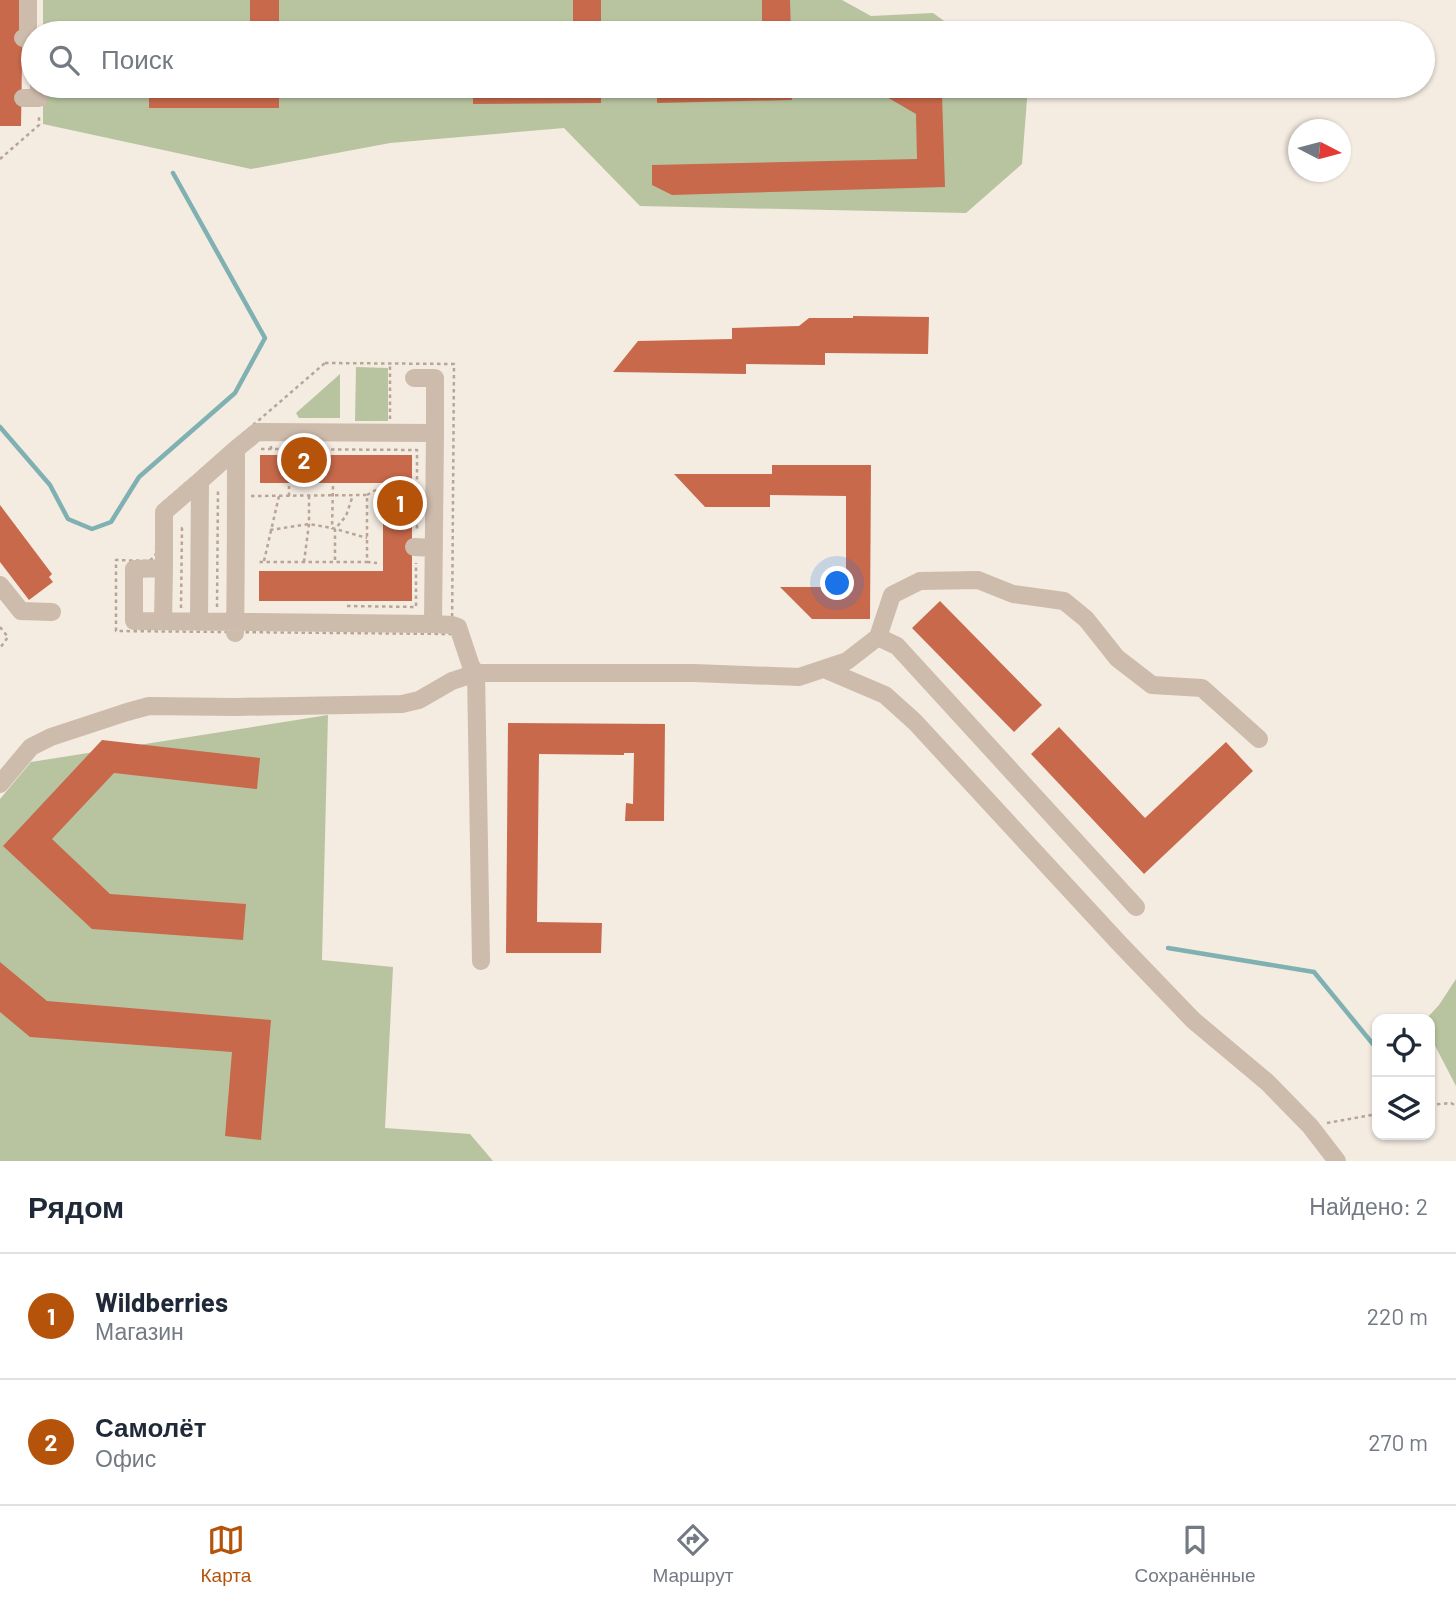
<!DOCTYPE html>
<html lang="ru">
<head>
<meta charset="utf-8">
<style>
  body { margin:0; font-family:Barlow,sans-serif; background:#f2f2f3; color:#1f2937 }
  .controls { position:absolute; right:21px; bottom:21px; display:grid; overflow:hidden; border-radius:14px; box-shadow:0 2px 5px #0004 }
  .controls button { width:63px; height:63px; display:grid; place-items:center; padding:0; border:0; border-bottom:2px solid #e0e1e3; background:#fff; color:#1f2937; font:35px sans-serif }
  .compass { position:absolute; left:1288px; top:119px; width:63px; height:63px; border-radius:50%; background:#fff; box-shadow:0 2px 5px #0004; rotate:96deg }
  .you { position:absolute; left:838px; top:584px; width:24px; height:24px; margin:-18px; border:5px solid #fff; border-radius:50%; background:#1a73e8; box-shadow:0 0 0 10px #1a73e833 }
  .badge { display:grid; place-items:center; width:46px; height:46px; border-radius:50%; background:#b45309; color:#fff; font-size:23px; font-weight:700 }
  .pin { position:absolute; translate:-50% -50%; border:4px solid #fff; box-shadow:0 2px 7px #0006 }
  .list { margin:0; padding:0; list-style:none }
  h2 { display:flex; justify-content:space-between; align-items:center; height:91px; margin:0; padding:0 28px; font-size:30px }
  h2 small { font-size:23px; font-weight:400; color:#747a83 }
  .list li { display:grid; grid-template-columns:46px 1fr auto; gap:21px; align-items:center; box-sizing:border-box; height:126px; padding:0 28px; border-top:2px solid #e0e1e3 }
  .list b { display:block; font-size:26px; white-space:nowrap }
  .list p { margin:0; font-size:23px; white-space:nowrap; color:#747a83 }
  .list em { font-size:23px; font-style:normal; color:#747a83 }
  .icon { flex:none; width:38px; height:38px; fill:none; stroke:currentColor; stroke-width:2; stroke-linecap:round; stroke-linejoin:round }
  .map { position:relative; flex:none; width:1456px; height:1161px; overflow:hidden }
  .search { position:absolute; background:#fff; box-shadow:0 2px 5px #0004; left:21px; right:21px; top:21px; height:77px; display:flex; align-items:center; gap:18px; box-sizing:border-box; padding:0 24px; border-radius:38px; color:#747a83; font-size:26px }
  .sheet { height:343px; background:#fff }
  nav { display:flex; justify-content:space-around; align-items:center; box-sizing:border-box; height:98px; border-top:2px solid #e0e1e3; background:#fff; font-size:19px; color:#747a83 }
  nav a { display:grid; justify-items:center; gap:4px }
  nav .on { color:#b45309 }
  .map>svg:first-child { display:block }
  .green { fill:#b8c4a0 }
  .lines { fill:none; stroke-linecap:round; stroke-linejoin:round }
  .stream { stroke:#7fb0b2; stroke-width:4.5 }
  .building { fill:#c8694b }
  .path { stroke:#b9a596; stroke-width:2.5; stroke-dasharray:3.5 3.5; stroke-linecap:butt }
  .minor { stroke:#cdbbac; stroke-width:18 }
</style>
</head>
<body>
<div class="map">
<svg width="1456" height="1161" viewBox="0 0 1456 1161">
  <rect width="100%" height="100%" fill="#f4ebe1"/>
  <path class="green" d="M43,0h799l29,16 62,-3 28,20h-918z
    M43,86h985l-6,78 -56,49 -326,-7 -76,-78 -174,15 -139,26 -208,-45z
    M356,367l32,1v53h-33z
    M340,374v44h-41l-3,-5z
    M328,715l-6,245 71,7 -8,161 85,6 23,27h-493v-362l31,-37z
    M1456,979v107l-26,-50v-17h-4l13,-14z"/>
  <g class="lines">
    <path class="stream" d="M0,427l50,58 18,34 24,10 19,-7 28,-45 96,-84 30,-55 -92,-165
      M1168,948l146,24 63,77"/>
  </g>
  <path class="building" d="M0,0h23l-2,126h-21z
    M250,0h29v33h-29z
    M573,0h28v33h-28z
    M762,0h28l1,33h-29z
    M149,86h130v22h-130z
    M473,86h128v17l-128,1z
    M657,86h135v14l-135,3z
    M868,86h58l16,9 3,92 -273,8 -20,-10v-20l265,-6 -1,-45z
    M853,316l76,1 -1,37 -103,-1v12l-79,-1v10l-133,-2 25,-31 94,-2v-11l67,-2 10,-8h44z
    M260,455h152v146h-153v-30h124v-88h-123z
    M772,465h99l-1,154h-58l-32,-32h66v-91l-76,-1v12h-65l-31,-33h98z
    M0,505l52,69 -3,3 4,5 -24,18 -29,-38z
    M940,601l102,104 -28,27 -102,-104z
    M508,723l157,1 -1,97h-39l1,-18 7,1 1,-51h-10v2l-85,-1 -2,168 65,1 -1,30h-95z
    M1059,727l86,91 81,-76 27,29 -109,103 -113,-120z
    M102,740l158,18 -3,31 -143,-16 -62,66 58,55 136,10 -3,36 -151,-11 -89,-83z
    M0,962l47,39 224,19 -10,120 -36,-4 7,-84 -202,-15 -30,-25z"/>
  <g class="lines">
    <path class="path" d="M0,159l39,-34v-11
      M325,363l129,1 -2,270 -336,-3v-71l33,1 4,-3 3,-4 1,-46z
      M390,419v-56
      M271,446v3l146,1v82
      M261,449h10
      M333,486l-1,42 35,10
      M367,495l12,-7
      M251,496l116,-1v67h-108
      M289,496v-10
      M270,530l39,-6 23,4
      M335,560v-31l11,-13 7,-21
      M264,561l15,-65
      M304,562l5,-38v-29
      M367,562l10,1
      M347,606l69,1v-44
      M217,607l1,-119
      M181,608l1,-80h1
      M0,627l8,10 -8,11
      M1430,1105l21,-2 5,3
      M1327,1123l50,-9"/>
    <path class="minor" d="M23,38h5v-38
      M23,98h16v-12
      M414,378h21v55
      M200,481l36,-32
      M414,547l20,1
      M164,568v-56l36,-31 -1,141
      M0,585l21,26 31,1
      M163,621l1,-53 -30,1v52c39,0 77,1 116,1l183,2 2,-191 -178,-1 -21,17c0,61 0,122 -1,184
      M433,624l19,1 6,2 13,39 5,7 5,288
      M824,669l61,26 30,27 204,221 74,77 74,62 43,44 27,35
      M0,784l31,-37 20,-10 76,-25 22,-6 86,1 167,-3 17,-4 33,-19 24,-8h218l105,4 48,-16 31,-24
      M1136,907l-239,-261 -19,-9 14,-42 28,-14 58,-1 35,14 51,7 22,18 31,39 35,27 50,3 57,51"/>
  </g>
</svg>
<div class="controls">
<button><svg class="icon" aria-label="locate" viewBox="0 0 24 24"><circle cx="12" cy="12" r="6"/><path d="M12 2v4M12 18v4M2 12h4M18 12h4"/></svg></button>
<button><svg class="icon" aria-label="layers" viewBox="0 0 24 24"><path d="M12 4l9 5-9 5-9-5zM3 14l9 5 9-5"/></svg></button>
</div>
<svg class="compass" viewBox="-18 -18 36 36"><path d="M0-13l5 13h-10z" fill="#e53935"/><path d="M0 13l5-13h-10z" fill="#747a83"/></svg>
<div class="you"></div>
<div class="pin badge" style="left:400px;top:503px">1</div>
<div class="pin badge" style="left:304px;top:460px">2</div>
<div class="search"><svg class="icon" aria-label="search" viewBox="0 0 24 24"><circle cx="10" cy="10" r="6"/><path d="M15 15l6 6"/></svg>Поиск</div>
</div>
<section class="sheet">
<h2>Рядом<small>Найдено: 2</small></h2>
<ul class="list">
<li><span class="badge">1</span><div><b>Wildberries</b><p>Магазин</p></div><em>220 m</em></li>
<li><span class="badge">2</span><div><b>Самолёт</b><p>Офис</p></div><em>270 m</em></li>
</ul>
</section>
<nav>
<a class="on"><svg class="icon" aria-label="map" viewBox="0 0 24 24"><path d="M3 6l6-2 6 2 6-2v14l-6 2-6-2-6 2zM9 4v14M15 6v14"/></svg>Карта</a>
<a><svg class="icon" aria-label="directions" viewBox="0 0 24 24"><path d="M12 3l9 9-9 9-9-9zM9 14v-3h6M13 9l2 2-2 2"/></svg>Маршрут</a>
<a><svg class="icon" aria-label="saved" viewBox="0 0 24 24"><path d="M7 4h10v16l-5-4-5 4z"/></svg>Сохранённые</a>
</nav>
</body>
</html>
